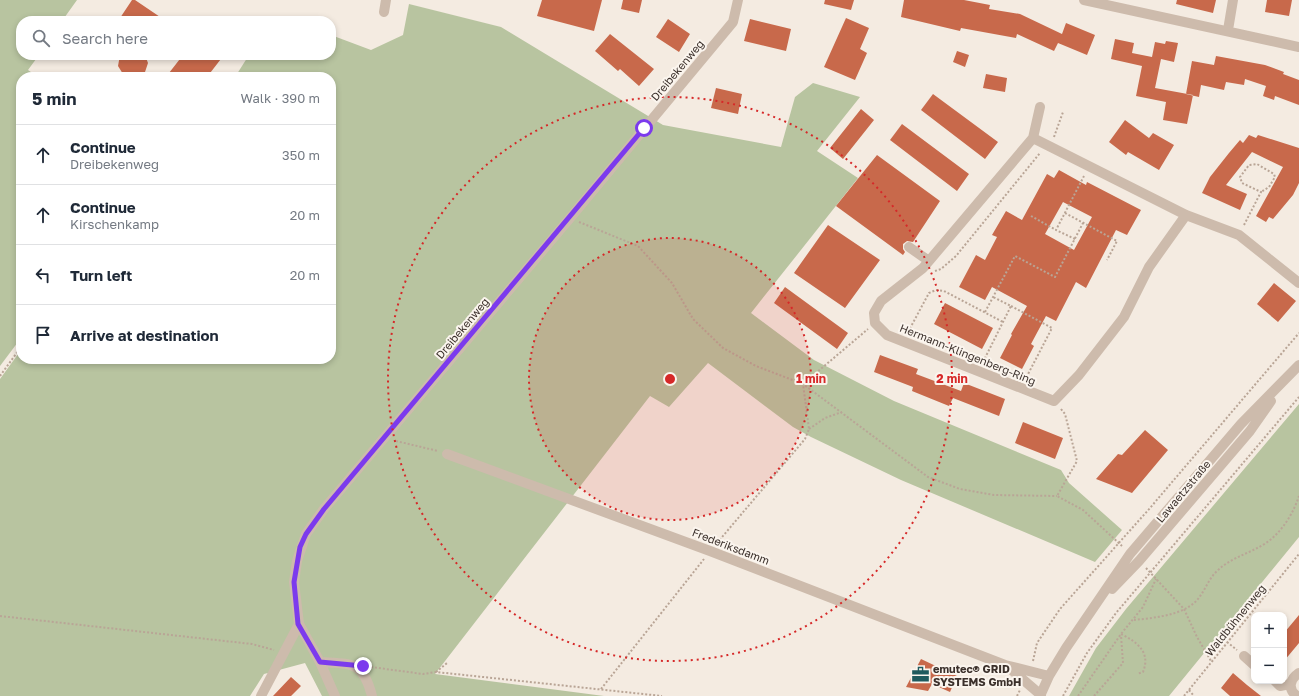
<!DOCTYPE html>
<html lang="en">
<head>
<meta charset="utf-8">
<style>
  body { margin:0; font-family:"Golos Text",sans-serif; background:#f6f6f7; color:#1f2937 }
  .controls { position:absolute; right:12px; bottom:12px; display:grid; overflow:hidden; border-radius:8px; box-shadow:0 2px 6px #0003 }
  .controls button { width:36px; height:36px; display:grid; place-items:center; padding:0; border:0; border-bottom:1px solid #e0e1e3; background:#fff; color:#1f2937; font:20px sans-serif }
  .stop { position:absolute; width:12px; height:12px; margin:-9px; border:3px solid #7c3aed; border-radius:50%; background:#fff }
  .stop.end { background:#7c3aed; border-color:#fff; box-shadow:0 1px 4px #0008 }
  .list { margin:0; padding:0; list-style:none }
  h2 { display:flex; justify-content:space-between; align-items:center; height:52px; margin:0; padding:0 16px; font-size:17px }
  h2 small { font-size:13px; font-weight:400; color:#747a83 }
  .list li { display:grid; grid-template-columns:26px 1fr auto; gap:12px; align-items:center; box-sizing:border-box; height:60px; padding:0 16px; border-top:1px solid #e0e1e3 }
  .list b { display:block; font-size:15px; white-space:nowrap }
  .list p { margin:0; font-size:13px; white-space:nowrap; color:#747a83 }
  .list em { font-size:13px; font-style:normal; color:#747a83 }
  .icon { flex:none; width:22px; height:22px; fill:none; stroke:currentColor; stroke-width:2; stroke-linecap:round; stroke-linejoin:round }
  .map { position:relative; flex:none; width:1299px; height:696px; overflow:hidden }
  .search { position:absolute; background:#fff; box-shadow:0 2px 6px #0003; left:16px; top:16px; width:320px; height:44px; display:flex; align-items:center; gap:10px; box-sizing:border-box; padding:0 14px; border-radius:16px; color:#747a83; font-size:15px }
  .panel { position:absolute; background:#fff; box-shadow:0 2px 6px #0003; left:16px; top:72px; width:320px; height:292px; border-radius:16px }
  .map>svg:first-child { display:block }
  .green { fill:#b8c4a0 }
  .building { fill:#c8694b; fill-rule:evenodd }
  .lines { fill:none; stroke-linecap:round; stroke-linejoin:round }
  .path { stroke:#b9a596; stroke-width:2; stroke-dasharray:2 2; stroke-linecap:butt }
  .minor { stroke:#cdbbac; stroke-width:10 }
  .route { stroke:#7c3aed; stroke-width:5 }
  .ring { fill:none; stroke:#d62828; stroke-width:2; stroke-dasharray:2 4 }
  .labels { text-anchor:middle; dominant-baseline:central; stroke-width:4; stroke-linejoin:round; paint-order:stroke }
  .street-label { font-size:11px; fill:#3b302b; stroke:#fbf5ee }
  .poi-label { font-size:11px; font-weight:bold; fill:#3b302b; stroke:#fbf5ee; text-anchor:start }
  .centre { fill:#d62828; stroke:#fbf5ee; stroke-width:2 }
  .ring-label { font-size:12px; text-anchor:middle; font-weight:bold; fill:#d62828; stroke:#fbf5ee; stroke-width:4; stroke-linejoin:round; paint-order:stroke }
</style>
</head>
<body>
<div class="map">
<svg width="1299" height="696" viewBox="0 0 1299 696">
  <rect width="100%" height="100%" fill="#f4ebe1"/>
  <path class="green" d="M0,0h77l-15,21h-41v34h18l-11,15 10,7h-17v261l-21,28z
    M409,4l92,23 162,98 118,22 14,-50 18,-14 47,14 -43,54 41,27 -107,135 63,47 80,41 167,69 8,13 53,47 -27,32 -194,-82 -90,-43 -18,-10 -85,-64 -39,44 -19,-11 -215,278 169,22h-282l-17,-33 -41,11 -14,22h-250v-317l21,-29v9h310v-282h-96l14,-22h82v-20l40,15 32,-15z
    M1299,404v133l-130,159h-100l27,-48 30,-39z"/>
  <path class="building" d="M132,0h3l31,21h-48z
    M542,0h60l-8,31 -57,-15z
    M623,0h19l-3,13 -18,-4z
    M825,0h29l-3,10 -27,-6z
    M904,0h60l26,5 -1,4 31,5 42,20 4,-11 29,12 -8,20 -29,-12 -4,8 -37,-17 -1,4 -55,-10 -1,3 -59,-14z
    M1177,0h39l-3,13 -37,-9z
    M1267,0h25l-3,16 -24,-4z
    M846,18l23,10 -9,21 7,4 -12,27 -31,-13z
    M668,19l22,15 -11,18 -23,-15z
    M750,19l41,10 -5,22 -42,-10z
    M610,34l44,35 -15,17 -19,-17 -2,2 -23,-20z
    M1115,39l19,4 -2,10 20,4 3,-15 10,2 1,-3 12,2 -4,19 -13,-3 -6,29 38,7 -6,29 -24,-4 3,-18 -30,-6 6,-30 -31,-7z
    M957,51l12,4 -4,12 -12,-5z
    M120,55h25l3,8 -3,9 -7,5h-11l-4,-3 -5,-8z
    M183,55h41l-17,22h-33l-5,-4z
    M1216,56l49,9 19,7 -1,2 16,6v25l-24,-9 -1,4 -11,-4 3,-10 -21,-7 -1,6 -18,-3 -2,8 -23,-5 -2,12 -13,-3 6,-33 22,4z
    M986,74l21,4 -2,14 -22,-4z
    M716,88l26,6 -4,20 -27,-6z
    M933,94l65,48 -13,17 -64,-49z
    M861,109l13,11 -31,39 -13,-11z
    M1125,120l24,18 4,-5 21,12 -15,25 -31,-18 -2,3 -17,-13z
    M902,124l67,50 -12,17 -67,-51z
    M1249,135l7,3 2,-3 41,13v35l-6,12 -20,24 -4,-2 -3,5 -10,-6 27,-49 -31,-15 -26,33 21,9 -7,16 -38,-17 8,-16 19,-24 11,-13 3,3z
    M877,155l63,46 -27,41 -6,-1 -4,3v5l2,3 -2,3 -67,-49z
    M1059,170l27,15 1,-3 54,28 -14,25 -11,-5 -30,58 -10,-6 -20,39 -10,-5 -15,28 3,2 -12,23 -22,-11 12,-23 -1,-1 16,-28 -35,-19 -7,13 -26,-13 17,-32 9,5 12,-23 -5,-2 14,-24 16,9 25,-46 7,4zM1063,202l29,15 -18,33 -29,-16z
    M828,225l52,35 -35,48 -51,-35z
    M1274,283l22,18 -18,21 -21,-18z
    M785,287l63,46 -11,16 -63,-46z
    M945,303l48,25 -11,21 -48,-25z
    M880,355l38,14 -2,5 45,17 3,-8 41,16 -6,17 -46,-18 -4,8 -37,-15 1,-4 -39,-15z
    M1023,422l40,16 -8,21 -40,-16z
    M1145,430l23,20 -36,43 -36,-14 22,-25 4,1z
    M1299,615v28l-15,18v-28z
    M921,659l36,17 -7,16 -18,-8 -4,7 -22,-4z
    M1233,673l14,12 14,11h-31l-9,-8z
    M291,677l10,9 -10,10h-18z"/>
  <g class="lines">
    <path class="path" d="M1054,137l9,-25
      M1065,213l52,28 -10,19
      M1031,216l25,14
      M579,222l59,24 34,37 21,36 30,29 33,18 47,18 125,93 32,12 34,6 63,1
      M1244,225l17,-33 -19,-9 -2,-6 9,-12 8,-1 17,10 1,3 -6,10 -8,5
      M1075,239l-19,-9 28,-54
      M935,271l6,-2 15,-13 84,-103
      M1011,306l41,22 -26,50
      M985,312l30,-56 40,21 28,-54
      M908,332l21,-39 7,-3 8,1 59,31
      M983,362l28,-56 -18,-9
      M0,376l21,-29
      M803,384l65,-55
      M1061,409l4,5 12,47 -20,35 26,14 39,36
      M809,429l16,-11 17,-6
      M396,441l42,10
      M717,543l88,-104 4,-10 -6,-45
      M1146,568l38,41 13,28 14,24
      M0,616l252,28 22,6
      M1134,620c18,-2 41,-4 56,-14 13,-8 16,-24 26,-34 15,-15 33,-18 50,-29 16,-11 27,-29 33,-47
      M1121,634c16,8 30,18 22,38l-6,2
      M1227,642l10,8
      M1033,661l4,-18 23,-34 90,-101 149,-175
      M371,667l52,7 13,-2 226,24
      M436,672l11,-9
      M601,689l103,-130
      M1189,690l5,6
      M1017,696l3,-6
      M1063,696l24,-43 29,-40 183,-216
      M1078,696l43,-62 22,-27 13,-28
      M1094,696l29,-33 -2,-28
      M1184,696l115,-142"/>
    <path class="minor" d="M1084,0l215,47
      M384,12l2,-12
      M1228,30l5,-30
      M1040,107l-7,31 -110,130 -42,33 -7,12 1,10 12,12 167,66 25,-26 45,-58 25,-50 37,-52
      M1033,138l153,77 53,20 60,48
      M909,247l20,14
      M447,454l263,97 295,114 44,11
      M1112,589l27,-28 111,-130 21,-30
      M299,624l21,38 15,34
      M1244,656l10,9
      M320,662c32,2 43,-1 52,34
      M1007,666l34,29
      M1275,681l5,5 10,-2
      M261,696l38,-72 -5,-42 3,-21 9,-27 18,-25 246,-291 163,-196 5,-22
      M1040,696l9,-20 17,-28 64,-94 111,-130 58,-59
      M1297,696c-10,-7 -7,-17 2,-23"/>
  </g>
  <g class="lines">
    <path class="route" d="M363,666l-43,-4 -22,-38 -4,-42 6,-35 6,-13 18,-25 320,-381"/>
  </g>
  <circle cx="670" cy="379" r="141" fill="#d62828" fill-opacity=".12"/>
  <g class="ring">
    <circle cx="670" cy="379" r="141"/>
    <circle cx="670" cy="379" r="282"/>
  </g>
  <defs>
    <symbol id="office-bare" viewBox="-9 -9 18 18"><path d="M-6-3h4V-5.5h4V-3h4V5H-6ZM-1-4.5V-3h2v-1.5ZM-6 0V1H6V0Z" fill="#1f5a5e" stroke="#fbf5ee" stroke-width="2.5" paint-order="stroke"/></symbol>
  </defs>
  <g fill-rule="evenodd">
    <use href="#office-bare" x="908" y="662" width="25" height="25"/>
  </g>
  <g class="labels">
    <g class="street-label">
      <text transform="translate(677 70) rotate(-50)">Dreibekenweg</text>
      <text transform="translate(462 328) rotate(-50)">Dreibekenweg</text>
      <text transform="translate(968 354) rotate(22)">Hermann-Klingenberg-Ring</text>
      <text transform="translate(1183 491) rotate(-50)">Lawaetzstraße</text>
      <text transform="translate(731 546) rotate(21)">Frederiksdamm</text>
      <text transform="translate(1235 620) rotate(-51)">Waldbühnenweg</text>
    </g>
    <g class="poi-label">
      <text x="933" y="668">emutec® GRID<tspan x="933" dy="13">SYSTEMS GmbH</tspan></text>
    </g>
  </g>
  <circle cx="670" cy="379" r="6" class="centre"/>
  <g class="ring-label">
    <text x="811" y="383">1 min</text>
    <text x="952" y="383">2 min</text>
  </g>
</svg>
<div class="controls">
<button>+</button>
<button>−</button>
</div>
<div class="stop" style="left:644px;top:128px"></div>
<div class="stop end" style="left:363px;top:666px"></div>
<div class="search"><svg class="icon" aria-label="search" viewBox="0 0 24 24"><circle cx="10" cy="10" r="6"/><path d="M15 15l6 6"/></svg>Search here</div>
<section class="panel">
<h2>5 min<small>Walk · 390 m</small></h2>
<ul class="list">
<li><svg class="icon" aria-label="ahead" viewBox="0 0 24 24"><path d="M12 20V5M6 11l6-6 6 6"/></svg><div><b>Continue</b><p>Dreibekenweg</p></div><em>350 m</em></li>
<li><svg class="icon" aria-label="ahead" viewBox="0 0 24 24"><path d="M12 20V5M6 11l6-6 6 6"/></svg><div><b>Continue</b><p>Kirschenkamp</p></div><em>20 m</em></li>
<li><svg class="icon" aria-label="left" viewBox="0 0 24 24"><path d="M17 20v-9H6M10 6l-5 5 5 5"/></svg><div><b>Turn left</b></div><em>20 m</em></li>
<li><svg class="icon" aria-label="arrive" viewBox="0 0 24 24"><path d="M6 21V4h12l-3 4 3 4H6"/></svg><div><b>Arrive at destination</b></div></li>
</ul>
</section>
</div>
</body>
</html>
